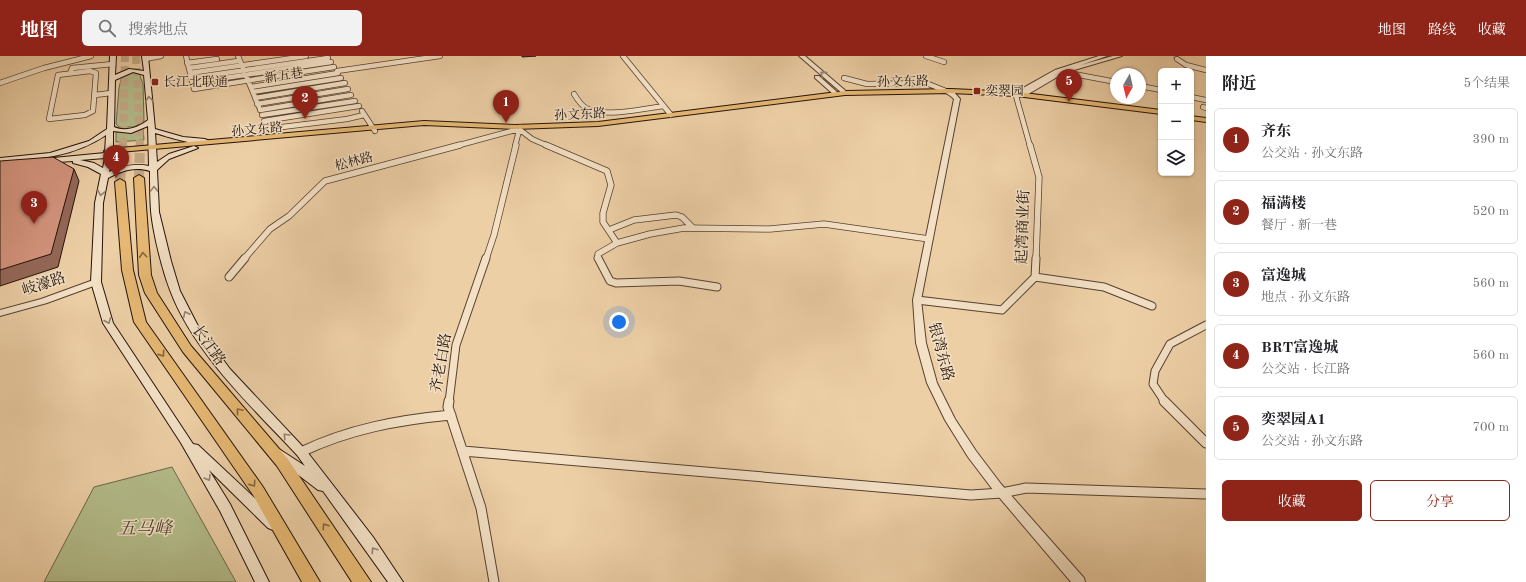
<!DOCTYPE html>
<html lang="zh">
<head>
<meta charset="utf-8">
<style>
  body { margin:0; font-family:"Old Standard TT","Noto Serif SC",serif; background:#f2f2f2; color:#202124 }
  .controls { position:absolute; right:12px; top:12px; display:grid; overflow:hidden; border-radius:6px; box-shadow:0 1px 3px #0004 }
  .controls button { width:36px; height:36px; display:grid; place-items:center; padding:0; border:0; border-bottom:1px solid #e0e0e0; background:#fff; color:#202124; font:20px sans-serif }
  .compass { position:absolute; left:1110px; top:12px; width:36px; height:36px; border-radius:50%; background:#fff; box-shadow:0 1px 3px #0004; rotate:188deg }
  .you { position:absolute; left:619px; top:266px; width:14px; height:14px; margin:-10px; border:3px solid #fff; border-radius:50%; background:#1a73e8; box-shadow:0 0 0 6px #1a73e833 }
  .badge { display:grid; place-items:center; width:26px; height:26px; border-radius:50%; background:#8f2418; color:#fff; font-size:13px; font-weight:700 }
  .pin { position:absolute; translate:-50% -33px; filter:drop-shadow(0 1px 2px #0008) }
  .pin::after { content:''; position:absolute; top:21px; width:14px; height:12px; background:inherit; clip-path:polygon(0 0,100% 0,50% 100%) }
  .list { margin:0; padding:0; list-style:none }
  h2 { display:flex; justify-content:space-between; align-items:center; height:52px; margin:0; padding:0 16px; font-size:17px }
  h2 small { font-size:13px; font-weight:400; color:#757577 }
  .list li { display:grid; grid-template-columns:26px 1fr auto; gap:12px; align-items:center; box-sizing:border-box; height:64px; margin:0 8px 8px; padding:0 8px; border:1px solid #e0e0e0; border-radius:6px }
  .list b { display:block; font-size:15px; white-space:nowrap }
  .list p { margin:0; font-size:13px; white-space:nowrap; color:#757577 }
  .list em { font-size:13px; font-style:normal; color:#757577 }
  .actions { display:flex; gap:8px; padding:12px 16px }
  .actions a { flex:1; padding:9px 0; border:1px solid #8f2418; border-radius:6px; text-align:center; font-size:14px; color:#8f2418 }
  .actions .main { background:#8f2418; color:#fff }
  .icon { flex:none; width:22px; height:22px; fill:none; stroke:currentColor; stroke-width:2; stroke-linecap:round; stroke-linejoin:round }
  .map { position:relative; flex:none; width:1206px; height:526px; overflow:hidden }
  header { display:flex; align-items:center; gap:24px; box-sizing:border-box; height:56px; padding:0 20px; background:#8f2418; color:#fff }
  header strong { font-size:19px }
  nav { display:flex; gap:22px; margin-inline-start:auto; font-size:14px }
  .search { width:280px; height:36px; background:#f2f2f2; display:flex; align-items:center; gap:10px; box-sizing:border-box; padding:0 14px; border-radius:6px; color:#757577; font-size:15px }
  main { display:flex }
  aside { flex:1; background:#fff }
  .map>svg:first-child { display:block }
  .green { fill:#b3bc8a; stroke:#6b674a }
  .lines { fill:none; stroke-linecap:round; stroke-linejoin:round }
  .minor-tunnel { stroke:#c5a987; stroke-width:4.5; stroke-dasharray:4.5 2; stroke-linecap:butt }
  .trunk-tunnel-far1 { stroke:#c5a987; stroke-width:8; stroke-dasharray:8 4; stroke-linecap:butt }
  .trunk-tunnel { stroke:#c5a987; stroke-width:10; stroke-dasharray:10 5; stroke-linecap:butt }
  .minor-far3-casing { stroke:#564130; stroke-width:6 }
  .minor-far2-casing { stroke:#564130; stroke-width:7 }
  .minor-far1-casing { stroke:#564130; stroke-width:9 }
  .minor-casing { stroke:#564130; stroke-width:11 }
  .tertiary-casing { stroke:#564130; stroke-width:2 }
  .secondary-casing { stroke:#231209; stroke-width:2 }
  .primary-casing { stroke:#231209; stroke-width:2 }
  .trunk-casing { stroke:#231209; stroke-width:2 }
  .minor-far3 { stroke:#f3e0c5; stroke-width:4.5 }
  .minor-far2 { stroke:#f3e0c5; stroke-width:5.5 }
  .minor-far1 { stroke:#f3e0c5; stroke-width:7 }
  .minor { stroke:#f3e0c5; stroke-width:9 }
  .tertiary { fill:#f3e0c5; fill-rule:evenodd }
  .secondary { fill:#f3e0c5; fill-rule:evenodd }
  .primary { fill:#e6b873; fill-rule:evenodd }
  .trunk { fill:#e6b873; fill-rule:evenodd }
  .shaded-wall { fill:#946858; stroke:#231209 }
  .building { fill:#d4947e; stroke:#231209 }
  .oneway { stroke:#958370 }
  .oneway2 { stroke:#84653e }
  .poi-dot { fill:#8f2418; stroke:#f3e0c5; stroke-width:1.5 }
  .labels { text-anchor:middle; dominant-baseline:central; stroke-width:3; stroke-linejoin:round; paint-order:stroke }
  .far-street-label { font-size:13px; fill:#231209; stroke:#f3e0c5 }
  .far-poi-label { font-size:13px; fill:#231209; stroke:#f3e0c5; text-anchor:start }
  .street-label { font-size:15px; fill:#231209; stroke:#f3e0c5 }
  .near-park-label { font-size:18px; font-style:italic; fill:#4e4530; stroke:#f3e0c5 }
</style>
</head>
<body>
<header>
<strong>地图</strong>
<div class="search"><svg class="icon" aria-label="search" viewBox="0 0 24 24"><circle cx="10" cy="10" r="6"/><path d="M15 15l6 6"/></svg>搜索地点</div>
<nav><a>地图</a><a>路线</a><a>收藏</a></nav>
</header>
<main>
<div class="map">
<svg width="1206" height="526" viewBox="0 0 1206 526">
  <rect width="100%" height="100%" fill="#edcfa6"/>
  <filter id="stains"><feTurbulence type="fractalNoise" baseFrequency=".005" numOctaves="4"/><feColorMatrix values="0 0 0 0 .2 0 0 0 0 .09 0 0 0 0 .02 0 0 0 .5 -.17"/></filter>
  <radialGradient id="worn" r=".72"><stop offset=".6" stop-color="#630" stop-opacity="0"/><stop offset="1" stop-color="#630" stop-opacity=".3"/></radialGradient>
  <path class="green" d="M133,16l6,1 4,11 1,37 -10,6h-15l-3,-3 3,-36 3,-13z
    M143,72l1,12 -28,2v-10h13z
    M172,411l64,115h-192l50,-95z"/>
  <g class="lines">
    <path class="minor-tunnel" d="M1174,0l3,3"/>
    <path class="trunk-tunnel-far1" d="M136,0l4,90
      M123,90l2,-90"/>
    <path class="trunk-tunnel" d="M139,122l1,-33
      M120,126l3,-37"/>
    <defs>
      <path id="minor-far3" d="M186,0l8,33 140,-22
        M238,0l21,51
        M623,0l48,59
        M926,0l18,6
        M145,3l16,-3
        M1177,3l9,6 20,5
        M187,7l30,-4
        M189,12l49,-7
        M71,15l1,-3 41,-4
        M90,15l6,2 -3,38 -8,4 -36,4 9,-44z
        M337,15l103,-15
        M1063,16l53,10
        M190,17l116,-17
        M191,22l137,-20
        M844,22l23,6 59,-1 20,8
        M0,27l44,-15 47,-12
        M192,27l139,-21
        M1140,30l21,4
        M251,31l87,-14
        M253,36l88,-14
        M574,38c3,5 7,11 12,14 17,10 58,1 77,-2
        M95,39l16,-2
        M1016,40l14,50
        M1191,41l15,3
        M255,42l90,-15
        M257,48l91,-15
        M1203,51l3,1
        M260,54l91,-15
        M362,55l13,20
        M262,59l93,-14
        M264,65l95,-15
        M266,73l81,-10 17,-4
        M456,90l63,-17 13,10 16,7
        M515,90l5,-19"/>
      <path id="minor-far2" d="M546,89l61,26 4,14 -8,28v9l14,21 -19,11v5
        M1030,89l9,32 -3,82
        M609,174l25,-10 42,-5 6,2 11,11
        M617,187l33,-9 34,-6 86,1 54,-5 105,15
        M244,203l26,-30 19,-13 36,-35 135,-36
        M486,203l8,-24 22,-90"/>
      <path id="minor-far1" d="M598,202l12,23 6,2 63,-2 38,6
        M229,221l16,-19
        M1035,221l69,10 48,19
        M917,244l85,10 33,-33 1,-19
        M449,346l7,-57 30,-87
        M1165,346l-12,-18 2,-13 15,-27 36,-19"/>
      <path id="minor" d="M449,345l-1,6 33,101 13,74
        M1164,345l42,42
        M463,395l508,44 31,-2 24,-5 180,6
        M301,396c48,-23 97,-32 150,-37"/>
      <path id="tertiary" d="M799,0h6l42,36v2h-4z
        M1099,0h8l-26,9 32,-9h9l-58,17 -39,23 -9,2 -3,-2 1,-3 41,-23z
        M815,20h4l18,16v2h-4l-18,-16z
        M946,33l8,3 6,7 -39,201 5,43 11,40 18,36 21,32 25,33 83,94 1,4h-14l-78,-92 -25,-33 -23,-37 -18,-37 -11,-40 -3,-43 41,-201c-4,-4 -7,-5 -11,-8z
        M96,223l3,1 1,2 -1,2 -52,19 -47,13v-6l41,-11z"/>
      <path id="secondary" d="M110,0h6l-1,19 14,-6 15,2 -2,-15h6l7,73 28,8 22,2 4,2c-10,7 -43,-5 -54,-8l2,29 12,-8 25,-8 4,2 -29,11 -12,11 2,42 12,49 9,30 18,35 32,43 75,80 68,88 30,45h-15l-65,-91 -5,-1 -43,-33 -2,-3 2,-3 4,-2 26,17 -8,-11c-45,-48 -104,-103 -127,-165 -8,-21 -17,-57 -19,-79 -1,-13 -1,-27 -1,-40 -16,-5 -29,0 -42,7l-5,25 -2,79 12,41 80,121 5,1 80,75 2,4 -2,4 -5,2 -5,-2 -59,-58 21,34 39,78h-14l-35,-71 -39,-68 -78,-120 -12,-41 4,-79 6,-29 -13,-7 -15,-4v-2l-30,2 -4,-2 4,-2 62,-6 1,-18c-32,22 -68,24 -106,27v-4l50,-5 39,-12 18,-12zM133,16l11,3 4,45c-10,8 -23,12 -34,7l1,-47zM148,70l1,40c-14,-3 -27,0 -40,6l4,-17v-24l18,2zM105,102l-2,10 -9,-5 -14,-3z"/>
      <path id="primary" d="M951,33l65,3 145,18v4l-145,-18 -65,-3 -106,2 -247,31 -83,3 -91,-4 -316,28 -4,-2 4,-2 316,-28 91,4 83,-3 247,-31z
        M1191,60l15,2v4l-15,-2z"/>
      <path id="trunk" d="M139,119l5,3 7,97 6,18 34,53 96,112 84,124h-19l-75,-116 -94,-114 -38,-59 -6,-18 -5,-97z
        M120,123l5,3 8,88 13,52 117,165 57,95h-18l-49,-87 -119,-173 -12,-52 -7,-88z"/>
    </defs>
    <use href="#minor-far3" class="minor-far3-casing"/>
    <use href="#minor-far2" class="minor-far2-casing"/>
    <use href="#minor-far1" class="minor-far1-casing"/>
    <use href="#minor" class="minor-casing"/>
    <use href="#tertiary" class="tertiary-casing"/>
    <use href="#secondary" class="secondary-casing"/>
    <use href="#primary" class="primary-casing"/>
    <use href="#trunk" class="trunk-casing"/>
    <use href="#minor-far3" class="minor-far3"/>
    <use href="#minor-far2" class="minor-far2"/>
    <use href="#minor-far1" class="minor-far1"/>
    <use href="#minor" class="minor"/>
    <use href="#tertiary" class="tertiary"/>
    <use href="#secondary" class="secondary"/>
    <use href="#primary" class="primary"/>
    <use href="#trunk" class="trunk"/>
  </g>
  <path class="shaded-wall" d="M522,0h14l-14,1z
    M74,113l5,12 -21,86 -58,19v-16z"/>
  <path class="building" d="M53,101l21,12 -23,85 -51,16v-109z"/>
  <defs><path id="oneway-chevron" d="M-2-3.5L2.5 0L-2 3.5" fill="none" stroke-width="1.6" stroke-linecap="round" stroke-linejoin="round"/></defs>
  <g class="oneway">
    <use href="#oneway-chevron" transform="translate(823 18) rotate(-140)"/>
    <use href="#oneway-chevron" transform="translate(149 43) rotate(-96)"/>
    <use href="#oneway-chevron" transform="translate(154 133) rotate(-92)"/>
    <use href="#oneway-chevron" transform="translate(101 137) rotate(102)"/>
    <use href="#oneway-chevron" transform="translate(186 258) rotate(-116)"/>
    <use href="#oneway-chevron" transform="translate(108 265) rotate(67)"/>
    <use href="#oneway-chevron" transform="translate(286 380) rotate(-133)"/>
    <use href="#oneway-chevron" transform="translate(208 422) rotate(60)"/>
    <use href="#oneway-chevron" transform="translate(374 494) rotate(-124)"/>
  </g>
  <g class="oneway2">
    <use href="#oneway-chevron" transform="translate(143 199) rotate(-94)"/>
    <use href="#oneway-chevron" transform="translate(162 298) rotate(55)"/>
    <use href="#oneway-chevron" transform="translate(239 355) rotate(-130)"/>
    <use href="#oneway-chevron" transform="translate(253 428) rotate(55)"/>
    <use href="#oneway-chevron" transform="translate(325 470) rotate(-124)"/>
  </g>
  <g class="poi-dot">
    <rect x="151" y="22" width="8" height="8" rx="2"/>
    <rect x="973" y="31" width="8" height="8" rx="2"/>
  </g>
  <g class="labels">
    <g class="far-street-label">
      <text transform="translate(284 20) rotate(-9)">新五巷</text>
      <text transform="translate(903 26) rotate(-1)">孙文东路</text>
      <text transform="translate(580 59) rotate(-3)">孙文东路</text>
      <text transform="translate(257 74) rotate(-5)">孙文东路</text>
      <text transform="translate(354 106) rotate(-15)">松林路</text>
    </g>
    <g class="far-poi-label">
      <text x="163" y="26">长江北联通</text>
      <text x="985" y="35">奕翠园</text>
    </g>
    <g class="street-label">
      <text transform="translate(1024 171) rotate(-88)">起湾商业街</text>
      <text transform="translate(44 229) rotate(-18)">岐濠路</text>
      <text transform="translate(208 290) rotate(54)">长江路</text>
      <text transform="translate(940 296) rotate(75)">银湾东路</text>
      <text transform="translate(442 307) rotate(-80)">齐老白路</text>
    </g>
    <g class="near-park-label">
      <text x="145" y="473">五马峰</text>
    </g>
  </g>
  <rect width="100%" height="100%" filter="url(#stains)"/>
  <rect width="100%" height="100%" fill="url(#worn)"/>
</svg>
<div class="controls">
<button>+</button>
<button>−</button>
<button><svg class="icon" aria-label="layers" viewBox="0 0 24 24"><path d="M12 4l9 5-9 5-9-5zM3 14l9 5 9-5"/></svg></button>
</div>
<svg class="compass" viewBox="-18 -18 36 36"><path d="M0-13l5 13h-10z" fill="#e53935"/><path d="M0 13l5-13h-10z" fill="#757577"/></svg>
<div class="you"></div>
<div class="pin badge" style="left:506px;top:67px">1</div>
<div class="pin badge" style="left:305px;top:63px">2</div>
<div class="pin badge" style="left:34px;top:168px">3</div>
<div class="pin badge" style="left:116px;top:122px">4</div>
<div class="pin badge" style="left:1069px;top:46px">5</div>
</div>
<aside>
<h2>附近<small>5个结果</small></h2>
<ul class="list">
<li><span class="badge">1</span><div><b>齐东</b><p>公交站 · 孙文东路</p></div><em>390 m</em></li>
<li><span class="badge">2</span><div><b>福满楼</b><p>餐厅 · 新一巷</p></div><em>520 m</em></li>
<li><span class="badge">3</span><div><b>富逸城</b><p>地点 · 孙文东路</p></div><em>560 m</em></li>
<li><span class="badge">4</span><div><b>BRT富逸城</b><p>公交站 · 长江路</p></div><em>560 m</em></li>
<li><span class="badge">5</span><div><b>奕翠园A1</b><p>公交站 · 孙文东路</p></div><em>700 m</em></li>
</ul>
<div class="actions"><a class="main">收藏</a><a>分享</a></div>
</aside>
</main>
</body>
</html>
